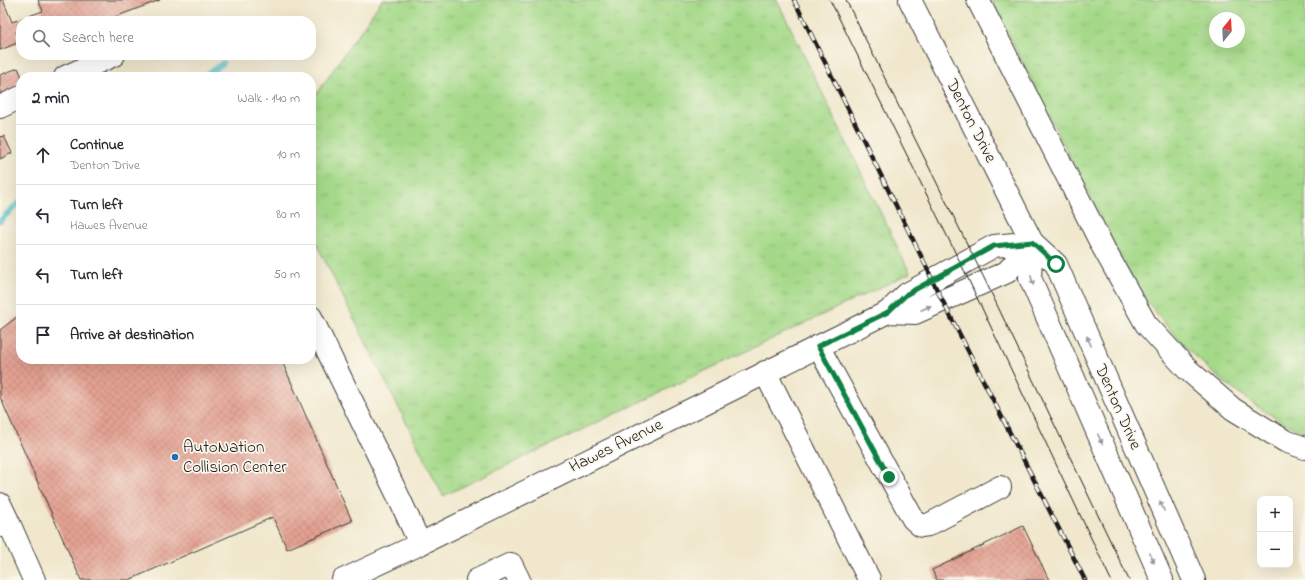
<!DOCTYPE html>
<html lang="en">
<head>
<meta charset="utf-8">
<style>
  body { margin:0; font-family:"Indie Flower",sans-serif; background:#f2f2f3; color:#2b2b33 }
  .controls { position:absolute; right:12px; bottom:12px; display:grid; overflow:hidden; border-radius:8px; box-shadow:0 4px 16px #0002 }
  .controls button { width:36px; height:36px; display:grid; place-items:center; padding:0; border:0; border-bottom:1px solid #e1e1e2; background:#fff; color:#2b2b33; font:20px sans-serif }
  .compass { position:absolute; left:1209px; top:12px; width:36px; height:36px; border-radius:50%; background:#fff; box-shadow:0 4px 16px #0002; rotate:18deg }
  .stop { position:absolute; width:12px; height:12px; margin:-9px; border:3px solid #0b8043; border-radius:50%; background:#fff }
  .stop.end { background:#0b8043; border-color:#fff; box-shadow:0 1px 4px #0008 }
  .list { margin:0; padding:0; list-style:none }
  h2 { display:flex; justify-content:space-between; align-items:center; height:52px; margin:0; padding:0 16px; font-size:17px }
  h2 small { font-size:13px; font-weight:400; color:#7c7c81 }
  .list li { display:grid; grid-template-columns:26px 1fr auto; gap:12px; align-items:center; box-sizing:border-box; height:60px; padding:0 16px; border-top:1px solid #e1e1e2 }
  .list b { display:block; font-size:15px; white-space:nowrap }
  .list p { margin:0; font-size:13px; white-space:nowrap; color:#7c7c81 }
  .list em { font-size:13px; font-style:normal; color:#7c7c81 }
  .icon { flex:none; width:22px; height:22px; fill:none; stroke:currentColor; stroke-width:2; stroke-linecap:round; stroke-linejoin:round }
  .map { position:relative; flex:none; width:1305px; height:580px; overflow:hidden }
  .search { position:absolute; background:#fff; box-shadow:0 4px 16px #0002; left:16px; top:16px; width:300px; height:44px; display:flex; align-items:center; gap:10px; box-sizing:border-box; padding:0 14px; border-radius:16px; color:#7c7c81; font-size:15px }
  .panel { position:absolute; background:#fff; box-shadow:0 4px 16px #0002; left:16px; top:72px; width:300px; height:292px; border-radius:16px }
  .map>svg:first-child { display:block }
  .grass { fill:url(#grass-tufts); stroke:#607a52; fill-rule:evenodd }
  .lines { fill:none; stroke-linecap:round; stroke-linejoin:round }
  .stream { stroke:#51c0c7; stroke-width:6 }
  .building { fill:url(#building-cross-hatch) }
  .minor-casing { stroke:#3c3a36; stroke-width:24 }
  .major-casing { stroke:#3c3a36; stroke-width:24 }
  .minor { stroke:#fff; stroke-width:22 }
  .major { stroke:#fff; stroke-width:22 }
  .tram { stroke:#1c1c1c; stroke-width:1 }
  .rail-casing { stroke:#1c1c1c; stroke-width:4.5 }
  .rail { stroke:#fbf7ec; stroke-width:3; stroke-dasharray:9; stroke-linecap:butt }
  .oneway { fill:#999 }
  .route { stroke:#0b8043; stroke-width:5 }
  .poi-dot { fill:#1f6fb2; stroke:#fbf7ec; stroke-width:1.5 }
  .labels { text-anchor:middle; dominant-baseline:central; stroke-width:3.5; stroke-linejoin:round; paint-order:stroke }
  .street-label { font-size:17px; fill:#1c1c1c; stroke:#fbf7ec }
  .poi-label { font-size:17px; fill:#1c1c1c; stroke:#fbf7ec; text-anchor:start }
</style>
</head>
<body>
<div class="map">
<svg width="1305" height="580" viewBox="0 0 1305 580">
  <defs>
    <pattern id="grass-tufts" width="24" height="20" patternUnits="userSpaceOnUse"><rect width="24" height="20" fill="#a5d989"/><path d="M3 7l-1-3M5 7V3M7 7l1-3M15 17l-1-3M17 17v-4M19 17l1-3" fill="none" stroke="#8dba76"/></pattern>
    <pattern id="building-cross-hatch" width="8" height="8" patternUnits="userSpaceOnUse"><rect width="8" height="8" fill="#e3a192"/><path d="M0 0l8 8M0 8l8-8" fill="none" stroke="#c28a7d"/></pattern>
  </defs>
  <rect width="100%" height="100%" fill="#fbf7ec"/>
  <filter id="ink" filterUnits="userSpaceOnUse"><feTurbulence type="fractalNoise" baseFrequency=".025" numOctaves="2"/><feDisplacementMap in="SourceGraphic" scale="8" xChannelSelector="R" yChannelSelector="G"/><feConvolveMatrix kernelMatrix="1 2 1 2 8 2 1 2 1" color-interpolation-filters="sRGB"/></filter>
  <filter id="wash" filterUnits="userSpaceOnUse"><feTurbulence type="fractalNoise" baseFrequency=".012" numOctaves="4" result="noise"/><feDisplacementMap in="SourceGraphic" scale="16" xChannelSelector="R" yChannelSelector="G"/><feGaussianBlur stdDeviation="0.9" result="paint"/><feColorMatrix in="noise" values="0 0 0 0 0 0 0 0 0 0 0 0 0 0 0 0 0 1.4 0 .05"/><feComposite in="paint" operator="in"/></filter>
  <g filter="url(#wash)">
    <rect width="100%" height="100%" fill="#f0e7cc"/>
    <path class="grass" d="M382,0h395l133,273 -467,223 -132,-263v-131z
      M991,0h314v433c-63,-29 -117,-77 -158,-132 -13,-18 -24,-39 -34,-58zM1215,18h24v24h-24z"/>
    <g class="lines">
      <path class="stream" d="M203,77l20,-14
        M0,221l15,-15 6,-4"/>
    </g>
    <g id="blocks">
      <path class="building" d="M0,0h3l9,22 31,-11 -5,-11h122l-56,21h-83v10l-5,1 4,10 -20,8z
        M18,68l4,9h-1v10l-21,9v-21z
        M4,136l8,17 -12,6v-22z
        M21,314v45h260l71,162 -65,28 -14,-32 -144,63h-48l-81,-183v-67z
        M1023,526l26,54h-112l-5,-10z"/>
    </g>
  </g>
  <g filter="url(#ink)">
    <use href="#blocks" fill-opacity="0" stroke="#3c3a36" stroke-width="1"/>
    <g class="lines">
      <defs>
        <path id="minor" d="M978,0l126,249 42,75 41,45 46,40 52,32 20,7
          M65,77l49,-22
          M0,107l21,-10
          M888,312l27,1 92,-41 25,-30
          M311,317l89,183 20,44
          M818,346l95,173 8,7 7,-1 72,-38
          M765,372l104,207 -1,1
          M0,504l9,19
          M0,526l9,-3 25,57
          M343,580l77,-36 468,-232 19,-18 87,-48 38,-4
          M477,580l34,-16 8,16"/>
        <path id="major" d="M910,0l122,242 24,22 138,316
          M1032,242l-2,36 132,302"/>
      </defs>
      <use href="#minor" class="minor-casing"/>
      <use href="#major" class="major-casing"/>
      <use href="#minor" class="minor"/>
      <use href="#major" class="major"/>
      <path class="tram" d="M830,0l131,264 150,316
        M846,0l140,282 143,298"/>
      <defs>
        <path id="rail" d="M794,0l134,270 4,10 153,300"/>
      </defs>
      <use href="#rail" class="rail-casing"/>
      <use href="#rail" class="rail"/>
    </g>
    <defs><path id="oneway-solid" d="M-6-.8H1V-3.2L6.5 0L1 3.2V.8H-6Z"/></defs>
    <g class="oneway">
      <use href="#oneway-solid" transform="translate(1032 280) rotate(76)"/>
      <use href="#oneway-solid" transform="translate(926 308) rotate(-25)"/>
      <use href="#oneway-solid" transform="translate(1089 341) rotate(-114)"/>
      <use href="#oneway-solid" transform="translate(1100 439) rotate(66)"/>
      <use href="#oneway-solid" transform="translate(1162 506) rotate(-114)"/>
      <use href="#oneway-solid" transform="translate(1152 558) rotate(66)"/>
    </g>
  </g>
  <g class="lines" filter="url(#ink)">
    <path class="route" d="M889,477l-71,-131 70,-34 19,-18 87,-48 38,-4 24,22"/>
  </g>
  <circle class="poi-dot" cx="175" cy="457" r="4"/>
  <g class="labels">
    <g class="street-label">
      <text transform="translate(971 121) rotate(63)">Denton Drive</text>
      <text transform="translate(1118 407) rotate(66)">Denton Drive</text>
      <text transform="translate(616 446) rotate(-26)">Hawes Avenue</text>
    </g>
    <g class="poi-label">
      <text x="183" y="447">AutoNation<tspan x="183" dy="20">Collision Center</tspan></text>
    </g>
  </g>
</svg>
<div class="controls">
<button>+</button>
<button>−</button>
</div>
<svg class="compass" viewBox="-18 -18 36 36"><path d="M0-13l5 13h-10z" fill="#e53935"/><path d="M0 13l5-13h-10z" fill="#7c7c81"/></svg>
<div class="stop" style="left:1056px;top:264px"></div>
<div class="stop end" style="left:889px;top:477px"></div>
<div class="search"><svg class="icon" aria-label="search" viewBox="0 0 24 24"><circle cx="10" cy="10" r="6"/><path d="M15 15l6 6"/></svg>Search here</div>
<section class="panel">
<h2>2 min<small>Walk · 140 m</small></h2>
<ul class="list">
<li><svg class="icon" aria-label="ahead" viewBox="0 0 24 24"><path d="M12 20V5M6 11l6-6 6 6"/></svg><div><b>Continue</b><p>Denton Drive</p></div><em>10 m</em></li>
<li><svg class="icon" aria-label="left" viewBox="0 0 24 24"><path d="M17 20v-9H6M10 6l-5 5 5 5"/></svg><div><b>Turn left</b><p>Hawes Avenue</p></div><em>80 m</em></li>
<li><svg class="icon" aria-label="left" viewBox="0 0 24 24"><path d="M17 20v-9H6M10 6l-5 5 5 5"/></svg><div><b>Turn left</b></div><em>50 m</em></li>
<li><svg class="icon" aria-label="arrive" viewBox="0 0 24 24"><path d="M6 21V4h12l-3 4 3 4H6"/></svg><div><b>Arrive at destination</b></div></li>
</ul>
</section>
</div>
</body>
</html>
